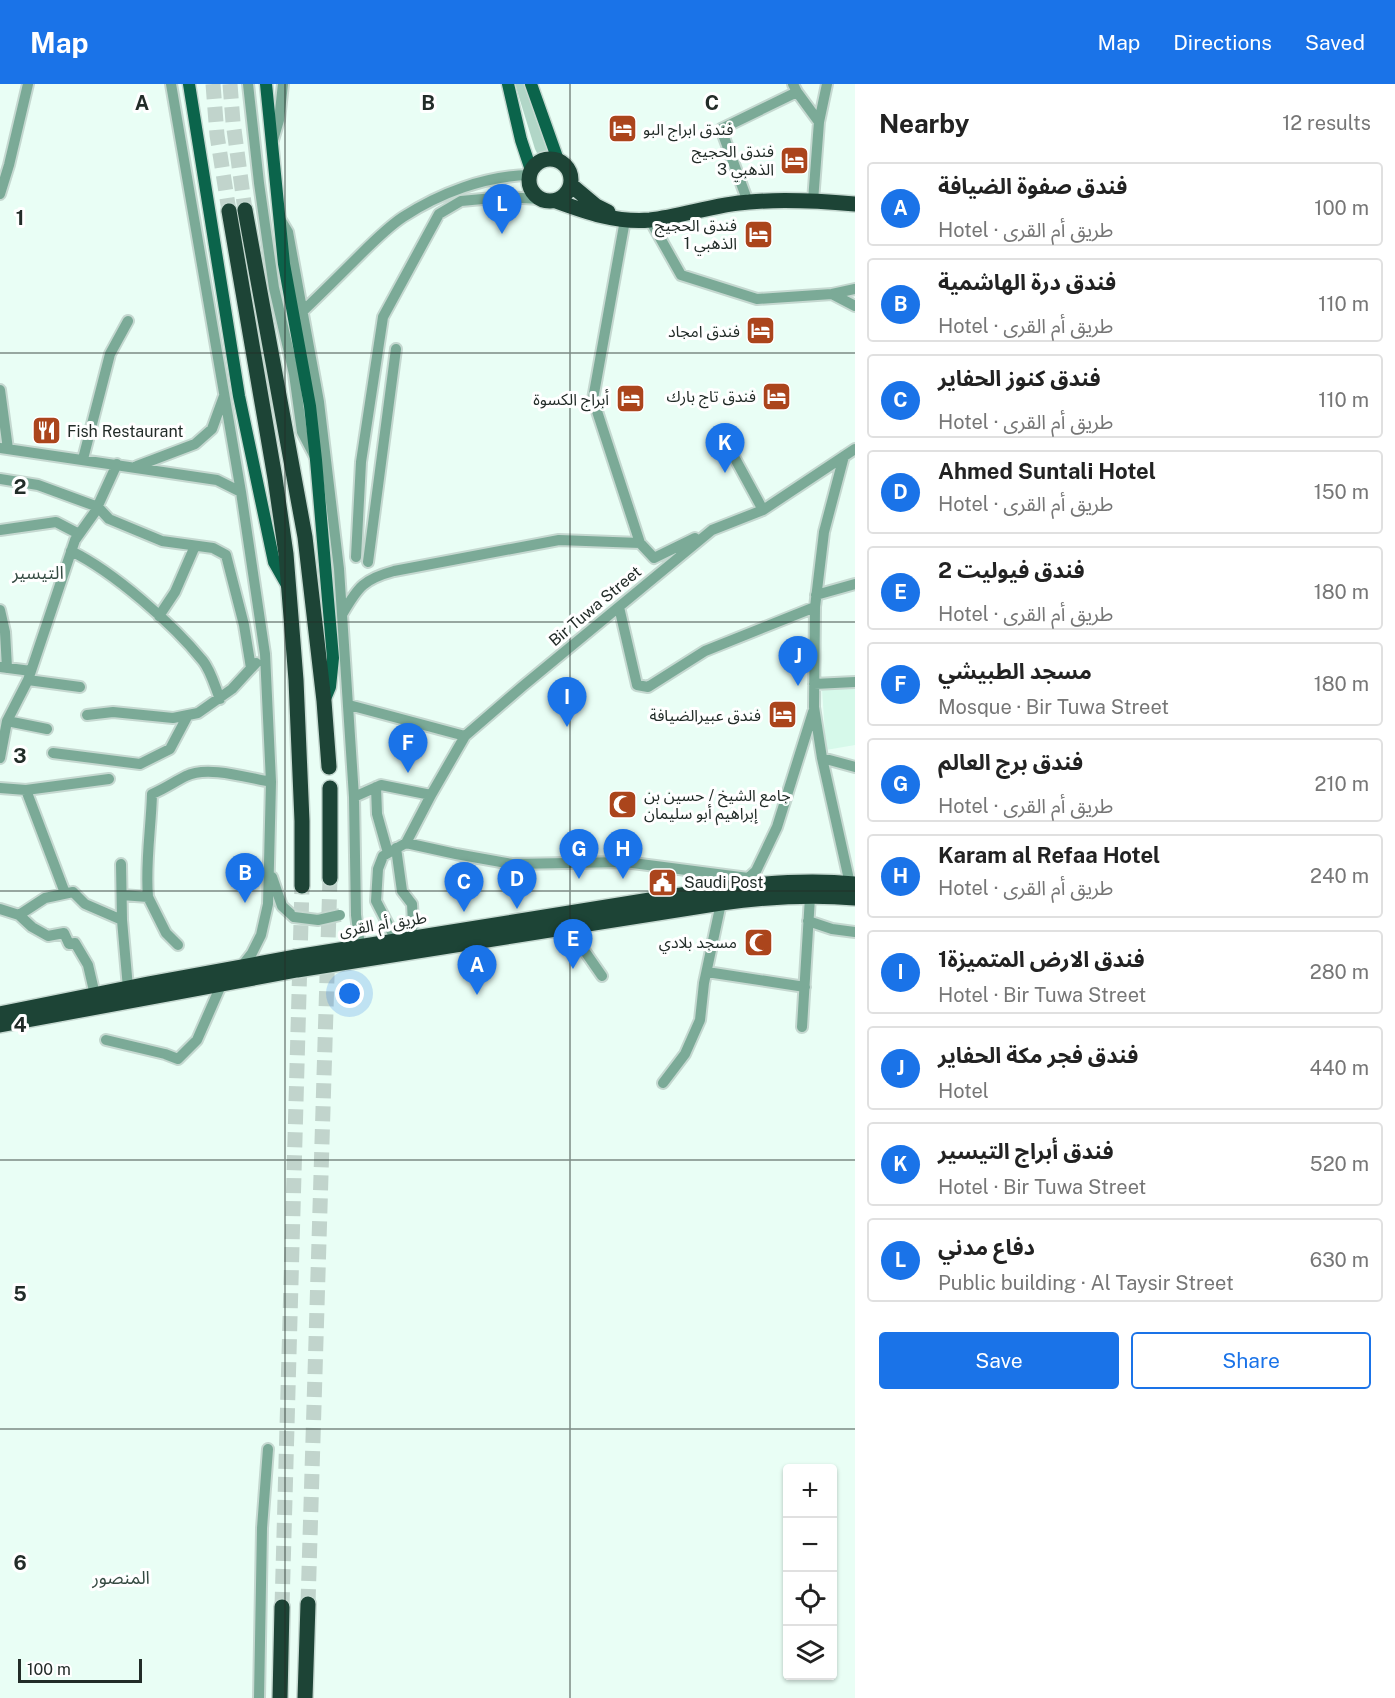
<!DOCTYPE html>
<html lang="en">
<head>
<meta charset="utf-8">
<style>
  body { margin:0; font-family:"Public Sans","Noto Sans Arabic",sans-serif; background:#f6f6f6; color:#222 }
  .controls { position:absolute; right:18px; bottom:18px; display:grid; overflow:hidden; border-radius:6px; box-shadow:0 2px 4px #0004 }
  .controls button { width:54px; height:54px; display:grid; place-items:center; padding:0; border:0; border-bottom:2px solid #e0e0e0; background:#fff; color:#222; font:30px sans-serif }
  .scale { position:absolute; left:18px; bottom:15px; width:124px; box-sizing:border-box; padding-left:6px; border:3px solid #222c28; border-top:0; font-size:16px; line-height:21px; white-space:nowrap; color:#222c28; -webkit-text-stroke:4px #fff; paint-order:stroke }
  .you { position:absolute; left:350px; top:910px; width:21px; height:21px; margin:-15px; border:4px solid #fff; border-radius:50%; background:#1a73e8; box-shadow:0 0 0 9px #1a73e833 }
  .badge { display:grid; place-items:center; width:39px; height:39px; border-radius:50%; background:#1a73e8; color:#fff; font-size:20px; font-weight:700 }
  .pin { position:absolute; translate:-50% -50px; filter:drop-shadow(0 2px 3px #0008) }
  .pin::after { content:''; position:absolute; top:32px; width:21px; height:18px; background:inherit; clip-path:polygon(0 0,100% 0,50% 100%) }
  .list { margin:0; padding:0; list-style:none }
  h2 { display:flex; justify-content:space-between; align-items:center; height:78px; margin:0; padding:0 24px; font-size:26px }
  h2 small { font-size:20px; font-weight:400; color:#767676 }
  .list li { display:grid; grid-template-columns:39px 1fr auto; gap:18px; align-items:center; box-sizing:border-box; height:84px; margin:0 12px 12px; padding:0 12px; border:2px solid #e0e0e0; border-radius:6px }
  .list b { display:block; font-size:22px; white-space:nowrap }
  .list p { margin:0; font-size:20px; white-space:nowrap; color:#767676 }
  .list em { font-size:20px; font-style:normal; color:#767676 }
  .actions { display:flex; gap:12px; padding:18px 24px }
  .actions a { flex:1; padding:14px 0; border:2px solid #1a73e8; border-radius:6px; text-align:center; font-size:21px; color:#1a73e8 }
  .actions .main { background:#1a73e8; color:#fff }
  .icon { flex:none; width:33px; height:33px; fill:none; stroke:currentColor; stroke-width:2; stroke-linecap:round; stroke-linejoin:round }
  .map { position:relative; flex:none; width:855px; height:1614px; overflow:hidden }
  header { display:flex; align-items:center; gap:36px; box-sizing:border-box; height:84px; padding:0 30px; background:#1a73e8; color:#fff }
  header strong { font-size:28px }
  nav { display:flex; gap:33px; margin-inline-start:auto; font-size:21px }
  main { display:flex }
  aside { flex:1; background:#fff }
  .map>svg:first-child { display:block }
  .built { fill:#d6f9ea }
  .green { fill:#b1d6c7 }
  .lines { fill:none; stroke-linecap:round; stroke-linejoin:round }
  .highway-tunnel { stroke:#c1d4cc; stroke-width:15; stroke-dasharray:15 8; stroke-linecap:butt }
  .minor-casing { stroke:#c5d8d0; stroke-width:14 }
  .major-casing { stroke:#c5d8d0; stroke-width:15 }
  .highway-casing { stroke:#c5d8d0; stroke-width:18 }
  .minor { stroke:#7baa97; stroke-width:10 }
  .major { stroke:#0b644b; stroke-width:12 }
  .highway { stroke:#1d4436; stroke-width:15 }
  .minor-bridge-casing { stroke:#c5d8d0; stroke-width:14; stroke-linecap:butt }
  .minor-bridge { stroke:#7baa97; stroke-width:10 }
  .grid { fill:none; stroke:#222c28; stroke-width:1.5; stroke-opacity:0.55 }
  .labels { text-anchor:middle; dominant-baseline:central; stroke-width:6; stroke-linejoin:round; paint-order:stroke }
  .poi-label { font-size:16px; fill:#222c28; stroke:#fff; text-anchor:end }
  .street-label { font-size:16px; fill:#222c28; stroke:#fff }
  .neighbourhood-label { font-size:18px; fill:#354b42; stroke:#fff }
  .grid-label { font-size:20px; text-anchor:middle; font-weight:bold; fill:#222c28; stroke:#fff; stroke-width:6; stroke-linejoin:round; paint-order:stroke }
</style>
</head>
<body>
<header>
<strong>Map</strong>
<nav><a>Map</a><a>Directions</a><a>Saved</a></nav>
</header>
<main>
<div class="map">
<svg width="855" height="1614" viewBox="0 0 855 1614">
  <rect width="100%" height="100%" fill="#e9fef5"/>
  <path class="built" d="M855,602v59l-29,5 -4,-61z"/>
  <path class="green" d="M515,0h9l13,38 13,26 -1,5 -10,4 -4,-8z"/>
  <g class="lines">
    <path class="highway-tunnel" d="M213,0l4,51 12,76
      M230,0l3,38 12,88
      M308,1520l22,-726
      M282,1523l20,-721"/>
    <defs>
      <path id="minor" d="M171,0l70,408 24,162 6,128 -3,122 -7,31 -9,18 -11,14
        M248,0l11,99 15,105 20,86 8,58 13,25
        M793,0l4,8 22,30
        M273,56l6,-20 4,-36
        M0,110l9,-29 19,-81
        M813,117l6,-79 8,-38
        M748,118l-27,-73 76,-37
        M279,133l9,15 31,170 20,167 15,228 2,118 4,31
        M625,136l-32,179 47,144
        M650,136l31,55 76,24 75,-5 23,-5
        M832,210l23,12
        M302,228c20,-19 40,-39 59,-58 13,-13 27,-27 42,-37 37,-24 82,-41 126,-42
        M0,306l8,59
        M0,364l217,32 24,12
        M732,369l31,57
        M844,372l-20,76 -9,75 -1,100 8,51 28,126
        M83,375l27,-105 18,-33
        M137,382l58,-22 17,-15 12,-33
        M0,395l38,6 60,22 11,12 53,22 51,7 13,7 18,70 7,43
        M0,446l56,-8 23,12
        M71,467c43,21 102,73 132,110 8,10 12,26 17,38
        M356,473l5,-95 22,-145 56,-103 22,-13 43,-4 37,2
        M368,478l28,-213
        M816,511l39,-11
        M619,523l18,78 11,2 57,-36 110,-44
        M0,526l5,22 2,36
        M343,529c15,-26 21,-34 51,-42l165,-31 81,3 14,15 41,-20
        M159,532l16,-24 20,-46
        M0,583l31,4
        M28,596l52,7
        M814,600l41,-2
        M349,621l116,31 58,-50 189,-156 51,-20 92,-61
        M87,631l26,-3 60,6 25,-5 34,-24 24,-26
        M7,637l40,8
        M53,669l87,11 30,-15 18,-34
        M0,674l7,-37 21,-41 47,-140 20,-28 22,-48
        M822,674l33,9
        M376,703l1,27 11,39
        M0,704l26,2 83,-11
        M26,706l39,103
        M354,713l27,-12 50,10 34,-59
        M406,759l25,-48
        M396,764l6,43 10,13 1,19 -2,14
        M121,780l1,56 6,68
        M272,793l10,29 12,11
        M744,798l12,-11 21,-44 36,-115
        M122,811l26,2c-3,-34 3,-68 4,-103 12,-5 22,-12 34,-18 21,-11 62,2 85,6
        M148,813l18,36 12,12
        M0,825l19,6 26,-17 28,-6 12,12 37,16
        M19,831l13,12 16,9 16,-3 5,11 6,-1 13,22 7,30
        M808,837l24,8 23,3
        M568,843l34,49
        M396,856l-20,-39 2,-32 5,-13 23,-13 50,11 56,10 113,-2 123,16
        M707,888l98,15
        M802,943l8,-130
        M106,956l59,14 13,5 19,-19 25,-57
        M663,999l22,-29 15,-34 4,-37 17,-80
        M259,1614l3,-170 6,-79"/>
      <path id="major" d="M189,0l50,312 35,166 13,23
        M266,0l18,180 26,142 6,54 17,198 -3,29 -5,12
        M508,0l13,56 10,30
        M531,0l27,76"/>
      <path id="highway" d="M529 96a21 21 0 1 1 42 0a21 21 0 1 1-42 0Z
        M571,101l25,21 12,6
        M556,117c30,11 61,22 94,19 33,-4 66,-16 99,-18 35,-3 71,-1 106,2
        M245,126l60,327 19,164 5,66
        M229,127l46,267 11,76 10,126 6,141v65
        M330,704v90
        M0,930l148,-30 148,-27 416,-67c48,-7 95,-11 143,-6
        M0,941l297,-55 424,-67c44,-6 89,-9 134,-5
        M280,1614l2,-91
        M305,1614l3,-94"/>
    </defs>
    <use href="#minor" class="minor-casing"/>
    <use href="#major" class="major-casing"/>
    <use href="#highway" class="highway-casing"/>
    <use href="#minor" class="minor"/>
    <use href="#major" class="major"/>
    <use href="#highway" class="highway"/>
    <defs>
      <path id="minor-bridge" d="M294,833l24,3 22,-5"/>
    </defs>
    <use href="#minor-bridge" class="minor-bridge-casing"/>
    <use href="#minor-bridge" class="minor-bridge"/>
  </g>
  <path class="grid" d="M285,0v1614M570,0v1614M0,269h855M0,538h855M0,807h855M0,1076h855M0,1345h855"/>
  <defs>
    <symbol id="hotel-square" viewBox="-11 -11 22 22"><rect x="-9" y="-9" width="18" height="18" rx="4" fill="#ab451c" stroke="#fff"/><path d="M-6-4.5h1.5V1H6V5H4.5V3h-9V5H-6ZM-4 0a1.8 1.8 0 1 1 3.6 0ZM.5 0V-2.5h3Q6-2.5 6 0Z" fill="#fff"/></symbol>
    <symbol id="restaurant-square" viewBox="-11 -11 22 22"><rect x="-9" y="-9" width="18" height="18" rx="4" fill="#ab451c" stroke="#fff"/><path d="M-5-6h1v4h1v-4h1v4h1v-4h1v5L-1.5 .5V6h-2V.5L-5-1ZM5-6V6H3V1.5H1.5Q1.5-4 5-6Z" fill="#fff"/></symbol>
    <symbol id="mosque-square" viewBox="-11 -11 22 22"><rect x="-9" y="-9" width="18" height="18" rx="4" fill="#ab451c" stroke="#fff"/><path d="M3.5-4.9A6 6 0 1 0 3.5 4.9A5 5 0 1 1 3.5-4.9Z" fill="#fff"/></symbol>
    <symbol id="civic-square" viewBox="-11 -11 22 22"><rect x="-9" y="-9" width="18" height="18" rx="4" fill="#ab451c" stroke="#fff"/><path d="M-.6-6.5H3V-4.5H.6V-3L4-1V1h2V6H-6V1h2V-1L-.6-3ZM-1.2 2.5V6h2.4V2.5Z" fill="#fff"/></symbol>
  </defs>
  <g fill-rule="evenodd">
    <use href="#hotel-square" x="606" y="28" width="33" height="33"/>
    <use href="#hotel-square" x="778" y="60" width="33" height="33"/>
    <use href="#hotel-square" x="742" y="134" width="33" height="33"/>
    <use href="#hotel-square" x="744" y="230" width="33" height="33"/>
    <use href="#hotel-square" x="760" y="296" width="33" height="33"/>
    <use href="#hotel-square" x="614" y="298" width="33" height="33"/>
    <use href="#restaurant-square" x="30" y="330" width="33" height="33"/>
    <use href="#hotel-square" x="766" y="614" width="33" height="33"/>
    <use href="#mosque-square" x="606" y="704" width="33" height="33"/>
    <use href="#civic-square" x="646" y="782" width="33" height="33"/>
    <use href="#mosque-square" x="742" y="842" width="33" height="33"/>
  </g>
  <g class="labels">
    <g class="poi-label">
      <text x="643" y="45" text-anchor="start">فندق ابراج البو</text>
      <text x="774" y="67">فندق الحجيج<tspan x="774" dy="18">الذهبي 3</tspan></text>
      <text x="737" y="141">فندق الحجيج<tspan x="737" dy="18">الذهبي 1</tspan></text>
      <text x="740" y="247">فندق امجاد</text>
      <text x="756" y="312">فندق تاج بارك</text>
      <text x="609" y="315">أبراج الكسوة</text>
      <text x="67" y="347" text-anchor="start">Fish Restaurant</text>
      <text x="761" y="631">فندق عبيرالضيافة</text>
      <text x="644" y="711" text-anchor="start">جامع الشيخ / حسين بن<tspan x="644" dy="18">إبراهيم أبو سليمان</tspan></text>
      <text x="684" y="798" text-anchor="start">Saudi Post</text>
      <text x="737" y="858">مسجد بلادي</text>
    </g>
    <g class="street-label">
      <text transform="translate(595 522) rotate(-40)">Bir Tuwa Street</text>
      <text transform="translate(383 840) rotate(-9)">طريق أم القرى</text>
    </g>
    <g class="neighbourhood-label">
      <text x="38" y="488">التيسير</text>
      <text x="121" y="1493">المنصور</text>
    </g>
  </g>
  <g class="grid-label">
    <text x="142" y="26">A</text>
    <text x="428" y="26">B</text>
    <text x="712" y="26">C</text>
    <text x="20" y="141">1</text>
    <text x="20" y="410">2</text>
    <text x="20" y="679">3</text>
    <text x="20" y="948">4</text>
    <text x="20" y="1217">5</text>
    <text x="20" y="1486">6</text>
  </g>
</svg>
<div class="controls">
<button>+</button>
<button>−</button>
<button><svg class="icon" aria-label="locate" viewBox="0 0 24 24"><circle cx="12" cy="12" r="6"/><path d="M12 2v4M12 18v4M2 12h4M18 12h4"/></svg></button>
<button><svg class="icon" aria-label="layers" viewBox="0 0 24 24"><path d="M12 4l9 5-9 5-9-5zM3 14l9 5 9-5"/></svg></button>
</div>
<div class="scale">100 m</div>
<div class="you"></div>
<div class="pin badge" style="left:477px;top:911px">A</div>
<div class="pin badge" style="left:245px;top:819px">B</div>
<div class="pin badge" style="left:464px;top:828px">C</div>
<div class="pin badge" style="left:517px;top:825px">D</div>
<div class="pin badge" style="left:573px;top:885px">E</div>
<div class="pin badge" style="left:408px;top:689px">F</div>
<div class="pin badge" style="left:579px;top:795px">G</div>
<div class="pin badge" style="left:623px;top:795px">H</div>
<div class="pin badge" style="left:567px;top:643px">I</div>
<div class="pin badge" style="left:798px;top:602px">J</div>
<div class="pin badge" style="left:725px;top:389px">K</div>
<div class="pin badge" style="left:502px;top:150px">L</div>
</div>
<aside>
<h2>Nearby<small>12 results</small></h2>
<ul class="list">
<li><span class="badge">A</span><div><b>فندق صفوة الضيافة</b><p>Hotel · طريق أم القرى</p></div><em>100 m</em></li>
<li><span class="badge">B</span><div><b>فندق درة الهاشمية</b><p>Hotel · طريق أم القرى</p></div><em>110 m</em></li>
<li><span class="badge">C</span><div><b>فندق كنوز الحفاير</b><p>Hotel · طريق أم القرى</p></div><em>110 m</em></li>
<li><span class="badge">D</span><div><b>Ahmed Suntali Hotel</b><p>Hotel · طريق أم القرى</p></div><em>150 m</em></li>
<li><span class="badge">E</span><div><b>فندق فيوليت 2</b><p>Hotel · طريق أم القرى</p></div><em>180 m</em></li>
<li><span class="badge">F</span><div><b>مسجد الطبيشي</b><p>Mosque · Bir Tuwa Street</p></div><em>180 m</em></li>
<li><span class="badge">G</span><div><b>فندق برج العالم</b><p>Hotel · طريق أم القرى</p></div><em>210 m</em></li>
<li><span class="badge">H</span><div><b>Karam al Refaa Hotel</b><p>Hotel · طريق أم القرى</p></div><em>240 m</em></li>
<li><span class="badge">I</span><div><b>فندق الارض المتميزة1</b><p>Hotel · Bir Tuwa Street</p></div><em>280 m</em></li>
<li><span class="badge">J</span><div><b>فندق فجر مكة الحفاير</b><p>Hotel</p></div><em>440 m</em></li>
<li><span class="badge">K</span><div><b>فندق أبراج التيسير</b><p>Hotel · Bir Tuwa Street</p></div><em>520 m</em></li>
<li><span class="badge">L</span><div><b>دفاع مدني</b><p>Public building · Al Taysir Street</p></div><em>630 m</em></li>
</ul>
<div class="actions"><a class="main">Save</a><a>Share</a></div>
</aside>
</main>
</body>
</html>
